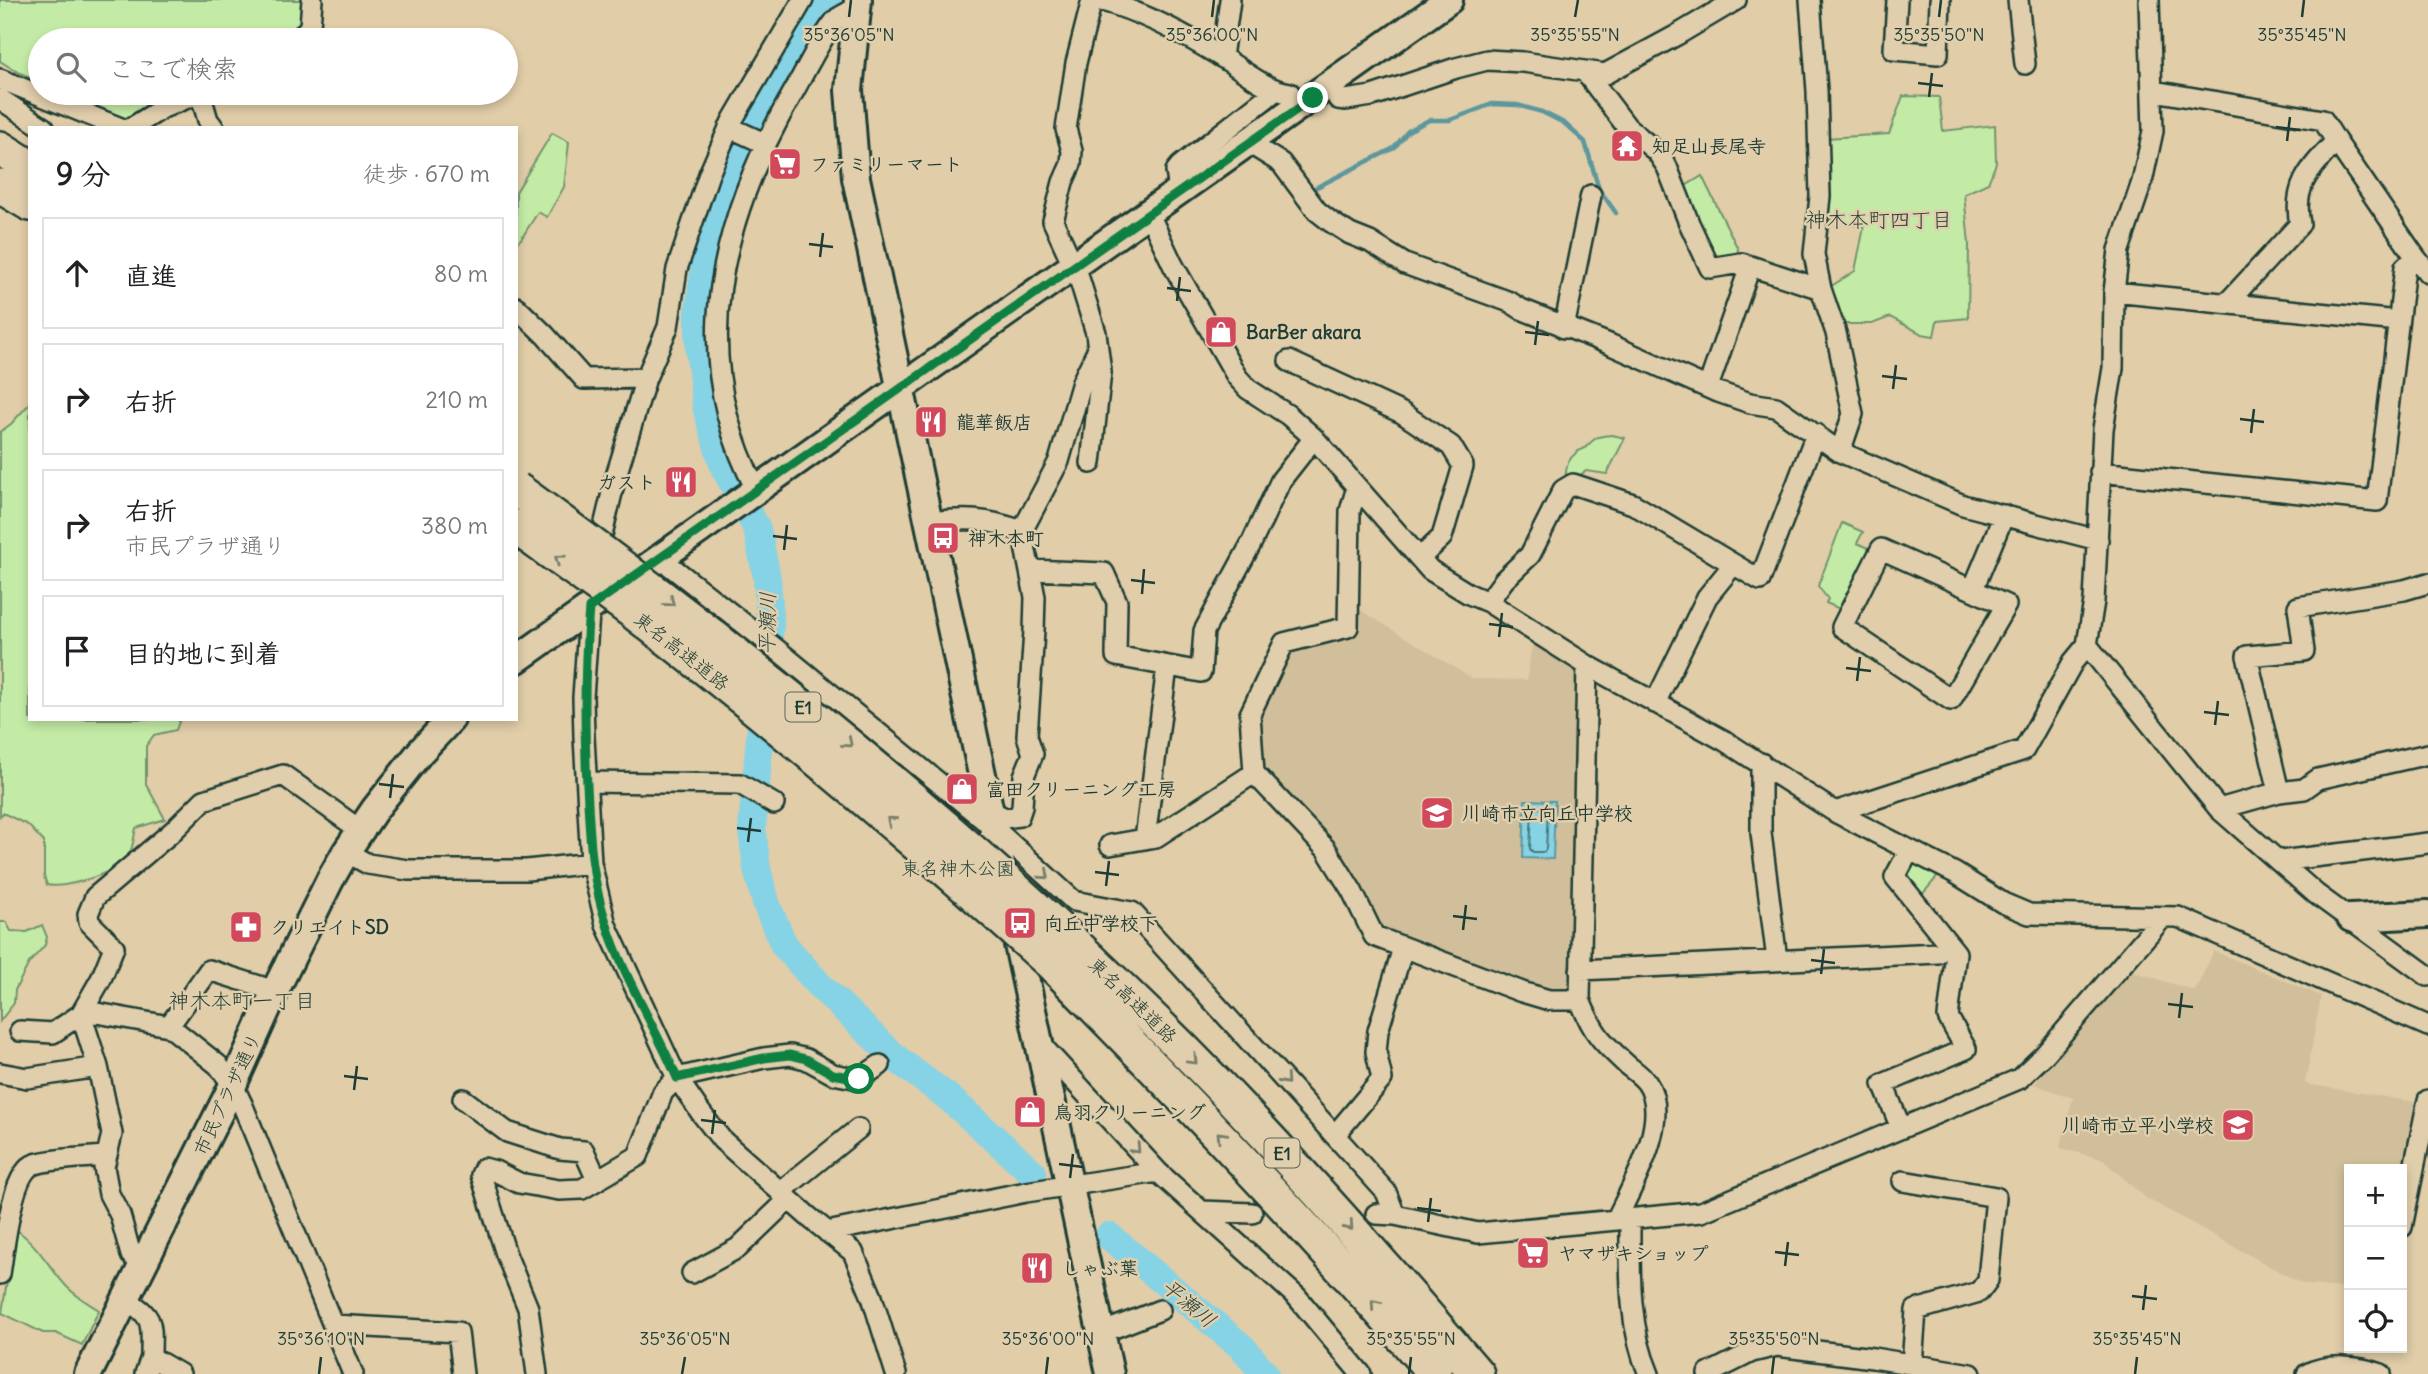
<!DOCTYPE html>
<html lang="ja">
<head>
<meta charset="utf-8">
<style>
  body { margin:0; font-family:Delius,"Klee One",sans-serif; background:#f6f6f6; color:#202124 }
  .controls { position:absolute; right:21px; bottom:21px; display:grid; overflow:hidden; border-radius:0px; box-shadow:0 4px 10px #0003 }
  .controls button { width:63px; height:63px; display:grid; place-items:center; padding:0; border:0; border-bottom:2px solid #e0e0e0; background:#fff; color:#202124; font:35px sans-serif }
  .stop { position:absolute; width:21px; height:21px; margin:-16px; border:5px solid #0b8043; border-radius:50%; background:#fff }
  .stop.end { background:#0b8043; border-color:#fff; box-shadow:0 2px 7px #0008 }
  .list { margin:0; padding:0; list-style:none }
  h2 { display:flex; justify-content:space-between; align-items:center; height:91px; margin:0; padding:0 28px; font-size:30px }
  h2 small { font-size:23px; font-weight:400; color:#757577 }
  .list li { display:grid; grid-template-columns:46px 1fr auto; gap:21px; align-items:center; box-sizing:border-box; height:112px; margin:0 14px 14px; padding:0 14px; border:2px solid #e0e0e0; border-radius:0px }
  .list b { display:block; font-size:26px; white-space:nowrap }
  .list p { margin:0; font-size:23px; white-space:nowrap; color:#757577 }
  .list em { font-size:23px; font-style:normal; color:#757577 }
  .icon { flex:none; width:38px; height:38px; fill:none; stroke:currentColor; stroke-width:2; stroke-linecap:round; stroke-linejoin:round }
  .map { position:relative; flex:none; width:2428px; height:1374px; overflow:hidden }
  .search { position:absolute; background:#fff; box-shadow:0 4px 10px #0003; left:28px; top:28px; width:490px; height:77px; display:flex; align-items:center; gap:18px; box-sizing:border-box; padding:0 24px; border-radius:38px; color:#757577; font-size:26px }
  .panel { position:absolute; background:#fff; box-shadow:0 4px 10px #0003; left:28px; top:126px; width:490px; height:595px; border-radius:0px }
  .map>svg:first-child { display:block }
  .built { fill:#d0bf9a }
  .green { fill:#c4eba6; stroke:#72946d; stroke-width:2 }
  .water { fill:#86d3e5; stroke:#5d979e; stroke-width:2 }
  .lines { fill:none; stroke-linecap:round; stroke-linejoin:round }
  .shore { stroke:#48797b; stroke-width:2 }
  .stream { stroke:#5d979e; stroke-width:4.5 }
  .river { stroke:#86d3e5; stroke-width:28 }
  .street-casing { stroke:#1f3d34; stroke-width:24 }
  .secondary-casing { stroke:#1f3d34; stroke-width:32 }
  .highway-casing { stroke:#1f3d34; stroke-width:38 }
  .street { stroke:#e1ceac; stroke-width:19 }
  .secondary { stroke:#e1ceac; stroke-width:26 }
  .highway { stroke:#e1ceac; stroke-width:33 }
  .highway-bridge-casing { stroke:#1f3d34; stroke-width:38; stroke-linecap:butt }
  .highway-bridge { stroke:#e1ceac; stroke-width:33 }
  .oneway { stroke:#767e6a }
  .route { stroke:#0b8043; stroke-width:9 }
  .ticks { fill:none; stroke:#1f3d34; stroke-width:2.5 }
  .labels { text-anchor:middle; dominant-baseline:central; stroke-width:5; stroke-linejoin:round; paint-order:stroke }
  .shield { fill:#e1ceac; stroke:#596858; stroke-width:2 }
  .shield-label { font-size:18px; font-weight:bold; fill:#1f3d34 }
  .poi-label { font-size:19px; font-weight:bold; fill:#1f3d34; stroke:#e1ceac; text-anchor:start }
  .street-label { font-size:19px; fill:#1f3d34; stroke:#e1ceac }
  .park-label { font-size:19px; fill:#27463a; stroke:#e1ceac }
  .neighbourhood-label { font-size:21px; fill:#1f3d34; stroke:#e1ceac }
  .water-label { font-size:21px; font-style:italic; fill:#24443d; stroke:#e1ceac }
  .ticks-label { font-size:18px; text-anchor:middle; fill:#1f3d34; stroke:#e1ceac; stroke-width:5; stroke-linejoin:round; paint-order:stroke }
</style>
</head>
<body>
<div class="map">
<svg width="2428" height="1374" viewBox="0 0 2428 1374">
  <rect width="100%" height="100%" fill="#e1cda8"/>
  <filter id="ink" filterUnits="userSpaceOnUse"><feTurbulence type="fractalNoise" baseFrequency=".0143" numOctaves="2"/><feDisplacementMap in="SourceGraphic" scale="14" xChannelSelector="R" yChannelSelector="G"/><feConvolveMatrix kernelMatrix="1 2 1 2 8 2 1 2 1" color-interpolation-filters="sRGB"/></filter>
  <g filter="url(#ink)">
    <path class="built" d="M1352,605l121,74 54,1 6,-44 35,21 15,23 -8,295 -6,12 -20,4 -167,-63 -31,-61 -7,1 -87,-98 -1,-54 31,-67 38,-10z
      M2214,951l107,45 -16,88 110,18 -13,71v-4h-53v120l-47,-5 -156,-86 -44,-39 -42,-11 13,-50 -39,-14 98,-113 63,20z"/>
    <path class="green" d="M0,0h308l-3,29 -13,11h-252v42l-22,-10 -18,-11z
      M65,93h112l-52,26z
      M1903,96l36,1 4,34 52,-6 1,38 -8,20 -24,11 5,50 -1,74 -31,3 -3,15 -12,-2 -32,-17 -18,7h-33l-9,-37 25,-16 9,-44 -38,-9v-80l63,-4z
      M552,133l17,9 -5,45 -17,30 -9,-5 -17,27 -5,4v-51z
      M1702,176l36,73 -1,8 -15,4 -12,-7 -26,-67z
      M30,403v316h150l-4,11 -22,5 -8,11v38l19,35 -29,9c-2,8 -3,20 -7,27 -10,17 -64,35 -82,30l-3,-9v-34l-16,-17 -25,-12 -3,3v-384l11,-8z
      M1612,435l13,3 -18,36 -21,-3 -6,4h-7l-7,4c-1,-10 1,-19 10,-26 5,-5 5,-1 10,-6 10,-10 11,-11 26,-12z
      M1842,523l21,9 -6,11 14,6 -31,60 -14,-6 2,-4 -10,-13z
      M1915,863l23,13 -18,21 -16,-18 4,-14z
      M0,922h6l5,9 16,1 15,-7 5,12 -2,8 -16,18 -14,27 -1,13 -14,18z
      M15,1229c23,15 34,39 52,58 10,10 21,16 32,23l-17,35 -26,-12h-13l-41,-20z"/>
    <path class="water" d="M1525,800l30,1 -2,58 -30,-1z"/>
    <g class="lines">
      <path class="shore" d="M1534,808h11l3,3 -2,38 -2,3h-11l-3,-3 2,-38z"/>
      <path class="stream" d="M1311,190l83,-42 14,-17 21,-11h21l42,-16 25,1 25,7 22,11 21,19 14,47 17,24"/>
      <path class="river" d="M832,0l-35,50 -51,94 -24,60 -16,52 -7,57v34l7,60 18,60 33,62 10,49 3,45 -18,206 5,40 10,37 17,39 37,42 77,73 51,38 84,75
        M1109,1236l134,112 22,26"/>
      <defs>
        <path id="street" d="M1099,0c44,12 84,33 124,58 22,13 42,32 67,35
          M1810,0l7,91 3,105 -6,58 7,35 15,44 17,81 -13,38
          M1897,0l-3,50 44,4 2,-54
          M2018,0l7,64
          M2149,0l4,131 -11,51 -23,68 -5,42 -1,76 -10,61 -9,172 -7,44 132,164 97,85 112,82
          M299,40l11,-14 2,-26
          M1222,57l8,-57
          M1586,73l41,54 30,25 10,15 22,56 21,45 31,-5 80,26
          M0,79l121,49
          M2154,91l169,29 13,21
          M200,93l8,27 6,8
          M0,99l44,29
          M1338,99l8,1 26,-4 84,-28 31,-8 36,2 82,12 72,-39 59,-35
          M729,127l37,17
          M131,128l32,-20 37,-15
          M1247,142l34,21 36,48 14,11 19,12 20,8 35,22 105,38 11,7 88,35 106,47 35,12 26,4 64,45 123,53 135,35
          M1179,191l-3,-20 4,-5 95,-75
          M1149,214l24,51 64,112 11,12 40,26 26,23 116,132 39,24 19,8 99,63 138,76 110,71 120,61 48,30 26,11 149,3 250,109
          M2114,292l284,29
          M2228,302l72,-78c-8,-39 11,-56 36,-83l80,117
          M516,307l29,28 39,44 62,-1
          M1564,328l27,-133
          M1289,361l113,52 49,33 12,20 -21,71 -22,21
          M1708,387l42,-120
          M1091,463l10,-91 -3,-23
          M2100,472l277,29 28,-234 11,-9 12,15
          M1357,487l-7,24 -2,116 -64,16 -34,71 4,59 72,76 26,42 22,45 148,56 27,8h31
          M757,491c-73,-135 -36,-274 37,-400 9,-16 33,-64 44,-73 6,-4 13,-7 19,-11
          M928,522c39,-4 57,-4 94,9l13,66 -1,34 -7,105 6,18 -9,22 -2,31 -3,9 -14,2 -13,-6
          M1022,531l37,-70 23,-79 16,-33 -2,-16 -17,-55 -26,-57 10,-39 8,-18 1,-13 -6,-22 10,-66 16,-63
          M1881,549l125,56 -55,95 -109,-73z
          M597,556l19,-80 30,-98 22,-51 9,-58 32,-95 23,-53 71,-121
          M660,558l120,94 215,177 79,72 58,11 254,280 9,23
          M1030,570l74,3 13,29 -1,54 85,16 3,-41 47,-87 30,-64 33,-42
          M1973,589l31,-74
          M590,600l-7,97 1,40 7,126 15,62 71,153 24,35 21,27 88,78 43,34 19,45 24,77
          M1488,602l16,-22 26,-25 33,-65 10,-6 60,20 127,76 56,-146
          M1587,665l-7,335c13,33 21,41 47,65 6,5 15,11 20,18 25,36 -15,103 -31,137
          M1655,703l52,-106 26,-32
          M1761,763v70l16,127
          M587,782l153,2 34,20
          M2279,792l-32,-136 57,-5 -6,-44 106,-17 24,-7
          M2219,809l60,-17 25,-3 14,-10 110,-25
          M1835,812l189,-62 49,-88 14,-17
          M1145,839l22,-172
          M1110,845l46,-8 98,-64
          M346,852l22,12 40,6h119l64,-7
          M2280,861l148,-18
          M1580,970l358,-17
          M169,1026l40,-56 66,21
          M20,1031l33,2 28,-19 16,-1 72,13 49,39 15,20 10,21 110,268
          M1041,1045l117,127 139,125 64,77
          M0,1073l27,5 71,-11
          M463,1099l44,33 53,17 24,2 13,29
          M1901,1128l-18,-44 83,-35 -18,-32 8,-64 -61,-76 14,-26
          M1335,1135l47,-56 -6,-27 2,-21 25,-83
          M1903,1181l93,16 -8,83 -9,12 -63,18 -4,55
          M780,1192l78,-63
          M1202,1211l50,2
          M1376,1214l19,1 83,18 223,-21 318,-133 26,-25 118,-137
          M1630,1220c0,52 -2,106 19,154
          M2402,1227l26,-127
          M827,1232l199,-40 132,-20
          M144,1265l-13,-10 -11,-40 -11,-21 -5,-27 8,-33 -14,-67 -17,-53 20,-35 13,-32 -25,-25 -1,-8 7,-17 78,-66 31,-31 79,-25 77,55
          M692,1273l46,-25 51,-49
          M0,1274c4,-23 11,-103 35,-110 18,-6 51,-6 71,-8
          M126,1300c30,17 25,25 25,57l29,17
          M334,1325l124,7 5,42
          M1101,1333l59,-23
          M145,1374l6,-17
          M537,1374l-9,-66 -22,-54 -25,-79 3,-7 11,3 24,12 40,7 23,-1 56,-33 25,-64 14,-14 87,-20 26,-3 16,4 27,15 26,5 21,-14
          M1708,1374l44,-22 25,-6 96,12 98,16
          M2307,1374c20,-11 53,-8 74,0"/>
        <path id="secondary" d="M858,0l-9,90 7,88 150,710
          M516,660l933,-660
          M2351,918l77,-4
          M1014,926l96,448
          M88,1374l145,-289 42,-94 55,-111 16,-28 29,-43 46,-58 30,-32"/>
        <path id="highway" d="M0,148l30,19
          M0,186l30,18
          M1075,944c40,39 82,78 121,118 98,100 190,206 281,312
          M1052,964c132,133 261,268 383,410"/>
      </defs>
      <use href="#street" class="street-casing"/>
      <use href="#secondary" class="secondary-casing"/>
      <use href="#highway" class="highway-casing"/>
      <use href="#street" class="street"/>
      <use href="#secondary" class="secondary"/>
      <use href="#highway" class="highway"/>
      <defs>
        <path id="highway-bridge" d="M516,489c197,142 381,289 559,455
          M516,527c42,31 84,60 125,91 142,109 278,226 411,346"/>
      </defs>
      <use href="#highway-bridge" class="highway-bridge-casing"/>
      <use href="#highway-bridge" class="highway-bridge"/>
    </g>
    <defs><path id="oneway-chevron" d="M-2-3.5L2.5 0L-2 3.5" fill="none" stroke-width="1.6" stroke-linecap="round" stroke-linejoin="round" transform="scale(1.75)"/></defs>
    <g class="oneway">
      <use href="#oneway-chevron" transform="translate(559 559) rotate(-144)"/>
      <use href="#oneway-chevron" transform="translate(670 602) rotate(38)"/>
      <use href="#oneway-chevron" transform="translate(848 743) rotate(40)"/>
      <use href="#oneway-chevron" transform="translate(891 821) rotate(-140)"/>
      <use href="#oneway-chevron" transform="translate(1045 875) rotate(42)"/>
      <use href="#oneway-chevron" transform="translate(1193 1060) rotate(45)"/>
      <use href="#oneway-chevron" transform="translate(1285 1080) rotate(48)"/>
      <use href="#oneway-chevron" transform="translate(1221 1136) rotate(-134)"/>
      <use href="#oneway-chevron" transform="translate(1136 1149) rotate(47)"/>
      <use href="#oneway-chevron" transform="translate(1349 1226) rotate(48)"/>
      <use href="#oneway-chevron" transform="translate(1375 1304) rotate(-131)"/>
    </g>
  </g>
  <g class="lines" filter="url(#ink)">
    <path class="route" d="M859,1079l-26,-5 -27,-15 -16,-4 -26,3 -87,20c-22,-52 -54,-101 -71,-156 -16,-48 -16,-87 -19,-137 -3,-59 -3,-117 2,-177l724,-510"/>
  </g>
  <path class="ticks" d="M849,17l2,-17M1212,17l2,-17M1575,17l3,-17M1939,17l2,-17M2302,17l2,-17M1918,83l25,3M1929,97l3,-24M2276,127l24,3M2287,141l3,-24M809,244l24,3M820,257l3,-24M1167,288l24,3M1177,301l3,-24M1525,332l24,3M1535,345l3,-24M1882,376l25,3M1893,389l3,-24M2240,419l24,3M2251,433l3,-24M773,536l24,3M784,550l3,-25M1131,580l24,3M1142,594l2,-25M1489,624l24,3M1499,637l3,-24M1846,668l25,3M1857,681l3,-24M2204,712l25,3M2215,725l3,-24M379,784l25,3M390,798l3,-24M737,828l24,3M748,842l3,-24M1095,872l24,3M1106,886l3,-25M1453,916l24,3M1463,930l3,-25M1811,960l24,3M1821,974l3,-25M2168,1004l25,3M2179,1018l3,-25M344,1076l24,3M354,1090l3,-24M701,1120l25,3M712,1134l3,-24M1059,1164l24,3M1070,1178l3,-24M1417,1208l24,3M1428,1222l3,-24M1775,1252l24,3M1785,1266l3,-24M2132,1296l25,3M2143,1310l3,-25M319,1374l2,-17M682,1374l3,-17M1046,1374l2,-17M1409,1374l2,-17M1772,1374l2,-17M2135,1374l2,-17"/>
  <defs>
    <symbol id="temple-square" viewBox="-11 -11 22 22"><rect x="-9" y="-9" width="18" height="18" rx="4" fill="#d1495b" stroke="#e1ceac"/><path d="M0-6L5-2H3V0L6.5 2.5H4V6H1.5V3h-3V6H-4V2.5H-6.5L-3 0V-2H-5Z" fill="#fff"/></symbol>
    <symbol id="supermarket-square" viewBox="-11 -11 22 22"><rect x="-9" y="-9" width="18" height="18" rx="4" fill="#d1495b" stroke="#e1ceac"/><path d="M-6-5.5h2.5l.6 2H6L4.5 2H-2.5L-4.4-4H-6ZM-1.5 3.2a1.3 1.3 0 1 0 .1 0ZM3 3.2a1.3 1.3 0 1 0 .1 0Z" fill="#fff"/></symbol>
    <symbol id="shop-square" viewBox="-11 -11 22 22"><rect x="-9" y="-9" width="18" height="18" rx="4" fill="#d1495b" stroke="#e1ceac"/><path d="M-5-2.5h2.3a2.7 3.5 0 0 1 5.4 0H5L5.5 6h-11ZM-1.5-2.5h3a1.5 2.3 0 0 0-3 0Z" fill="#fff"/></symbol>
    <symbol id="restaurant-square" viewBox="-11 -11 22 22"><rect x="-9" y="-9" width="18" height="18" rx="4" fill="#d1495b" stroke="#e1ceac"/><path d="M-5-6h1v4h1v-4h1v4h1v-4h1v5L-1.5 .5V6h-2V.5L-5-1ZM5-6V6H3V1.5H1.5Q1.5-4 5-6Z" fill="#fff"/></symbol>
    <symbol id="bus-square" viewBox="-11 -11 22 22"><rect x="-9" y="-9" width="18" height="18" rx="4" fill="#d1495b" stroke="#e1ceac"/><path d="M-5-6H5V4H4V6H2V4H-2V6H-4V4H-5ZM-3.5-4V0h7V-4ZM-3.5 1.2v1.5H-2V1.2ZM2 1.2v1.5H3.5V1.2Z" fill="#fff"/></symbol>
    <symbol id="school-square" viewBox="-11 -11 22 22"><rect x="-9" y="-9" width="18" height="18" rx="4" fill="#d1495b" stroke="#e1ceac"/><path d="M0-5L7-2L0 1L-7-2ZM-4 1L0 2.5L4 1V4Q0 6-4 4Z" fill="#fff"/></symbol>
    <symbol id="pharmacy-square" viewBox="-11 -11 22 22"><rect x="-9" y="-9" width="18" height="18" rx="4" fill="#d1495b" stroke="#e1ceac"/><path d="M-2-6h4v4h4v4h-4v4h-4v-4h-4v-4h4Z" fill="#fff"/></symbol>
  </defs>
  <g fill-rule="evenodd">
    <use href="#temple-square" x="1608" y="127" width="38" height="38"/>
    <use href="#supermarket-square" x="766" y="145" width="38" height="38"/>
    <use href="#shop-square" x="1202" y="313" width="38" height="38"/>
    <use href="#restaurant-square" x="912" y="403" width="38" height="38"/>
    <use href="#restaurant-square" x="662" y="463" width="38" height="38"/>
    <use href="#bus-square" x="924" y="519" width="38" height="38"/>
    <use href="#shop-square" x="943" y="770" width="38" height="38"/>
    <use href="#school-square" x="1418" y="794" width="38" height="38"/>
    <use href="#bus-square" x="1001" y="904" width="38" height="38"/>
    <use href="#pharmacy-square" x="227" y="908" width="38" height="38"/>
    <use href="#shop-square" x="1011" y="1093" width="38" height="38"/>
    <use href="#school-square" x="2219" y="1106" width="38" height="38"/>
    <use href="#supermarket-square" x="1514" y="1234" width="38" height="38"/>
    <use href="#restaurant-square" x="1018" y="1249" width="38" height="38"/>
  </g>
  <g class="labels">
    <g class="shield">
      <rect x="785.5" y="692.5" width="35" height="29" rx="5"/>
      <rect x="1264.5" y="1138.5" width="35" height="29" rx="5"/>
    </g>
    <g class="shield-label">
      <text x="803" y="707">E1</text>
      <text x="1282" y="1153">E1</text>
    </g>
    <g class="poi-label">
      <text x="1652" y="146">知足山長尾寺</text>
      <text x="810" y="164">ファミリーマート</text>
      <text x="1246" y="332">BarBer akara</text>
      <text x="956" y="422">龍華飯店</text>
      <text x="656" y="482" text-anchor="end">ガスト</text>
      <text x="968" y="538">神木本町</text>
      <text x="986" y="789">富田クリーニング工房</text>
      <text x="1462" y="813">川崎市立向丘中学校</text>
      <text x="1044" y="923">向丘中学校下</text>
      <text x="270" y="927">クリエイトSD</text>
      <text x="1054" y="1112">鳥羽クリーニング</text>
      <text x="2214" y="1125" text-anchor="end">川崎市立平小学校</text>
      <text x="1558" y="1253">ヤマザキショップ</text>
      <text x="1062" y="1268">しゃぶ葉</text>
    </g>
    <g class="street-label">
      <text transform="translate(682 651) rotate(38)">東名高速道路</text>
      <text transform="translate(1133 1000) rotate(44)">東名高速道路</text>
      <text transform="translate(227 1094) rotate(-65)">市民プラザ通り</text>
    </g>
    <g class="park-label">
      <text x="958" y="868">東名神木公園</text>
    </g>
    <g class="neighbourhood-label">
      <text x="1879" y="219">神木本町四丁目</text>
      <text x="242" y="1000">神木本町一丁目</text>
    </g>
    <g class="water-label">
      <text transform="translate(767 623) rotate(-89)">平瀬川</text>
      <text transform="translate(1189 1303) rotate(40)">平瀬川</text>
    </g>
  </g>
  <g class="ticks-label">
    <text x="849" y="41">35°36'05"N</text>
    <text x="1212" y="41">35°36'00"N</text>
    <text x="1575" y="41">35°35'55"N</text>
    <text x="1939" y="41">35°35'50"N</text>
    <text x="2302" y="41">35°35'45"N</text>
    <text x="321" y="1345">35°36'10"N</text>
    <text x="685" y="1345">35°36'05"N</text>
    <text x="1048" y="1345">35°36'00"N</text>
    <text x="1411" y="1345">35°35'55"N</text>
    <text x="1774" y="1345">35°35'50"N</text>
    <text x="2137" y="1345">35°35'45"N</text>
  </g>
</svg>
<div class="controls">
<button>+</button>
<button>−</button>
<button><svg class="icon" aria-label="locate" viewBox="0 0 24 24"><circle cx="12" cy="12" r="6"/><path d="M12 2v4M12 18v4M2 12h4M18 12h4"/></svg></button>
</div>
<div class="stop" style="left:859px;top:1079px"></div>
<div class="stop end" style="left:1313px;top:98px"></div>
<div class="search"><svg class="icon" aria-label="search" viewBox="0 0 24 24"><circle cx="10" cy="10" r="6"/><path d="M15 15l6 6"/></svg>ここで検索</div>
<section class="panel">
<h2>9 分<small>徒歩 · 670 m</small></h2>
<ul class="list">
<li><svg class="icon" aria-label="ahead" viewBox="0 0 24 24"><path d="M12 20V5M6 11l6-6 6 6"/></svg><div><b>直進</b></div><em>80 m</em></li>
<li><svg class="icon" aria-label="right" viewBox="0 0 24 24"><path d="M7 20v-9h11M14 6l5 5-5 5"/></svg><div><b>右折</b></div><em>210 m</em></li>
<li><svg class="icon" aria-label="right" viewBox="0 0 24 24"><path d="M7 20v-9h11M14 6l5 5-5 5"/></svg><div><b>右折</b><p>市民プラザ通り</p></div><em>380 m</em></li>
<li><svg class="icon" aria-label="arrive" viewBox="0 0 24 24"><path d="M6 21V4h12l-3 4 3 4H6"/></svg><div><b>目的地に到着</b></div></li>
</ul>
</section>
</div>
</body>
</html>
